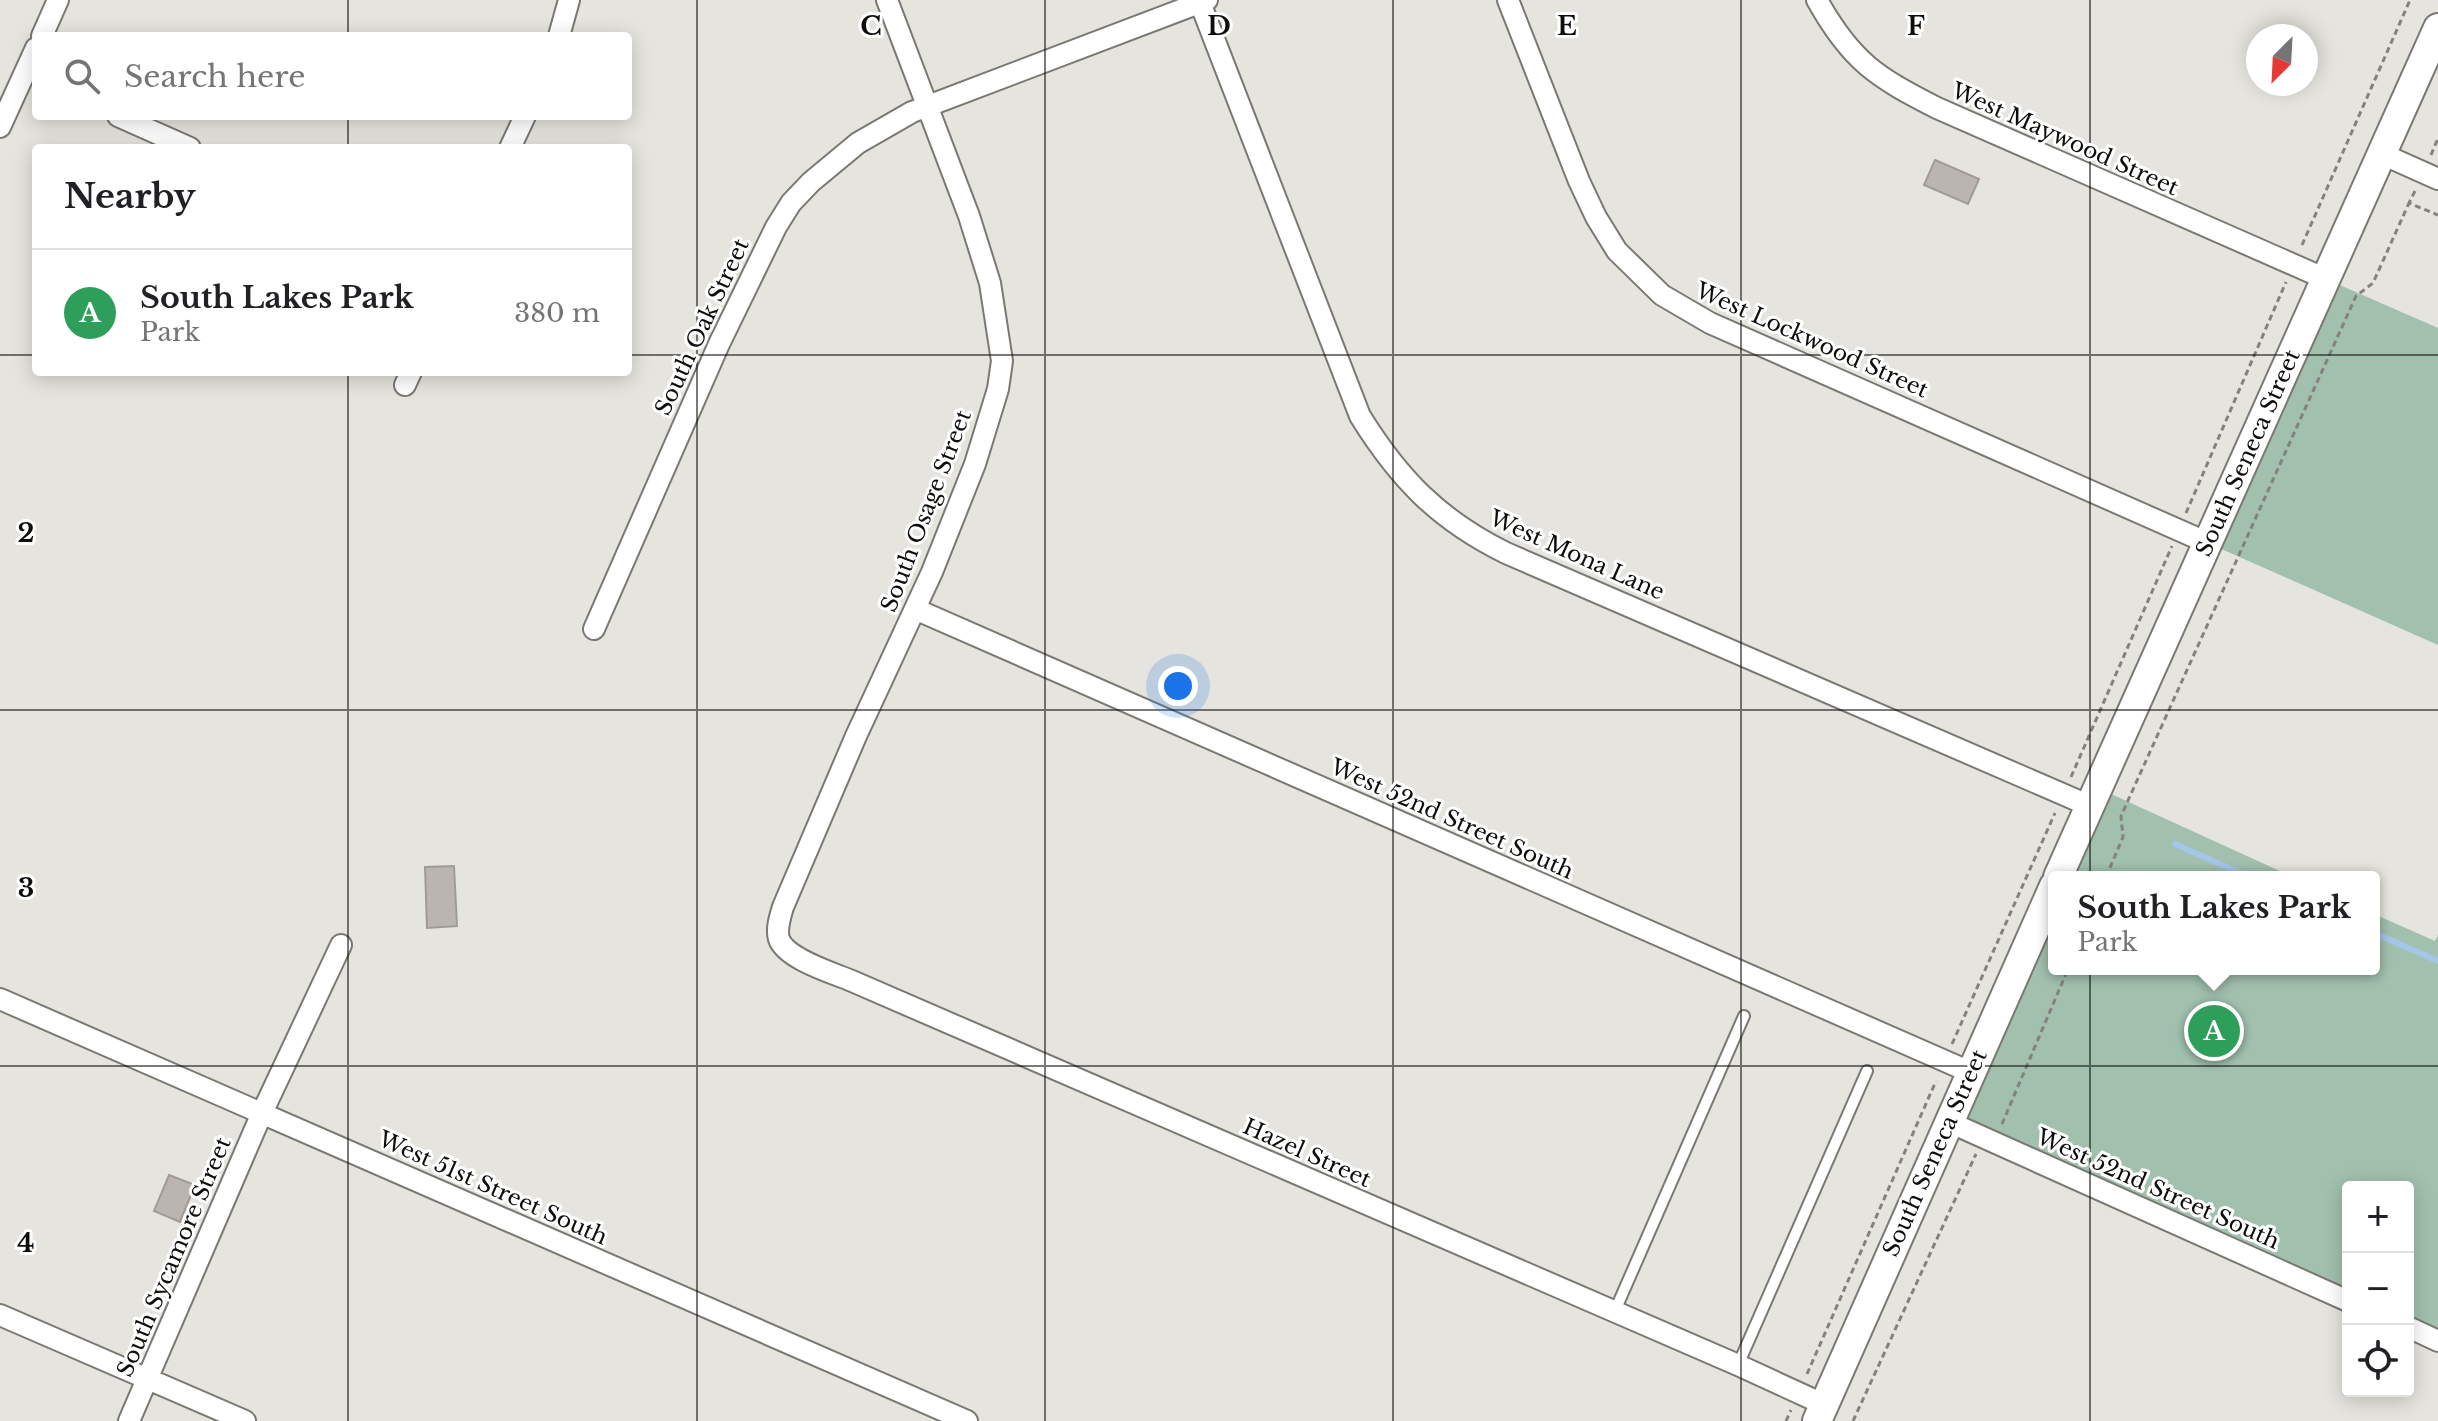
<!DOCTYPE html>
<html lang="en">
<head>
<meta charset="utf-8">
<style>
  body { margin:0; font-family:"Libre Baskerville",serif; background:#f6f6f6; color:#202124 }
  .controls { position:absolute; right:24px; bottom:24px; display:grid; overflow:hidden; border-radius:8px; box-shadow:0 4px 20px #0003 }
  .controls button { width:72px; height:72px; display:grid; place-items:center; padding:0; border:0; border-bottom:2px solid #e0e0e0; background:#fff; color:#202124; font:40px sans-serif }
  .compass { position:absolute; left:2246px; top:24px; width:72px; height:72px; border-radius:50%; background:#fff; box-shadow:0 4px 20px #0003; rotate:204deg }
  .you { position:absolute; left:1178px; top:686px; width:28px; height:28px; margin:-20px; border:6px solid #fff; border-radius:50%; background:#1a73e8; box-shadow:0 0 0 12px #1a73e833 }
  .badge { display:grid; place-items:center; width:52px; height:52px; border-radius:50%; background:#3181b2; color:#fff; font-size:26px; font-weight:700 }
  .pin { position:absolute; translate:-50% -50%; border:4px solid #fff; box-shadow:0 2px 8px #0006 }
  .popup { position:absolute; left:2048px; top:871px; width:332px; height:104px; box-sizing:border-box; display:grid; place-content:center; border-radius:8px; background:#fff; filter:drop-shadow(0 2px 6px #0005); font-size:26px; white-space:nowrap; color:#757577 }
  .popup b { font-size:30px; color:#202124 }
  .popup::after { content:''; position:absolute; left:50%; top:100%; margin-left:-16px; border:16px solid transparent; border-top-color:#fff }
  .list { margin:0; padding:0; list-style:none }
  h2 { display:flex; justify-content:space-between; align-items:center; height:104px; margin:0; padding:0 32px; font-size:34px }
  h2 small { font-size:26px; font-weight:400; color:#757577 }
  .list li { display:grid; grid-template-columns:52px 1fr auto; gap:24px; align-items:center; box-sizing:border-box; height:128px; padding:0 32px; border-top:2px solid #e0e0e0 }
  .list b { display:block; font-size:30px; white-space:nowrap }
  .list p { margin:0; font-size:26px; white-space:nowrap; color:#757577 }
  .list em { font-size:26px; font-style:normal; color:#757577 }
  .icon { flex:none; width:44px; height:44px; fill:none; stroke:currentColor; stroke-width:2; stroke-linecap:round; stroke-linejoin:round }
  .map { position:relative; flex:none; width:2438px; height:1421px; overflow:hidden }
  .search { position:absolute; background:#fff; box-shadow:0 4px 20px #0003; left:32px; top:32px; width:600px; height:88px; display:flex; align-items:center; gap:20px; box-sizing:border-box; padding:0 28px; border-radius:8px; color:#757577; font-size:30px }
  .panel { position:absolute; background:#fff; box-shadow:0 4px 20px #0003; left:32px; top:144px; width:600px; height:232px; border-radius:8px }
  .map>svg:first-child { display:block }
  .green { fill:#a1c0ae }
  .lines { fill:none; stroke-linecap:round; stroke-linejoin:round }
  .stream { stroke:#a5c5e9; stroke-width:6 }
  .building { fill:#bab5b1; stroke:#a09b97; stroke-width:2 }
  .lane-casing { stroke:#7a7873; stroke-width:14 }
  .street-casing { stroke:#7a7873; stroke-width:24 }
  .secondary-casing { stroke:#7a7873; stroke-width:32 }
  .path { stroke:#83827e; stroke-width:3; stroke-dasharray:6 4; stroke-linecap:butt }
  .lane { stroke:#fff; stroke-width:10 }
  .street { stroke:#fff; stroke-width:20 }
  .secondary { stroke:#fff; stroke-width:28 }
  .grid { fill:none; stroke:#0e0d0b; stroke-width:2; stroke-opacity:0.55 }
  .labels { text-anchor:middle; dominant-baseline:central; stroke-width:6; stroke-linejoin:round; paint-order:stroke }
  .street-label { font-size:22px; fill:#0e0d0b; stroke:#fff }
  .grid-label { font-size:26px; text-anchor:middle; font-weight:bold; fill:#0e0d0b; stroke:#fff; stroke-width:6; stroke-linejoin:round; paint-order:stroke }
</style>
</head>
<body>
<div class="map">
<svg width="2438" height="1421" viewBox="0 0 2438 1421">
  <rect width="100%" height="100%" fill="#e5e4de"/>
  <path class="green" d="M2326,279l112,49v317l-230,-102z
    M2098,788l195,89h-235z
    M2054,886v83h320v-55l61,27 3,-6v406l-30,-14v-140h-60v114l-399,-179z"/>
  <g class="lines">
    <path class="stream" d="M2175,844l74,33
      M2374,933l64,28"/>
  </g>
  <path class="building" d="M1935,160l44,19 -11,25 -44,-19z
    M454,866l3,60 -30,2 -2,-61z
    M169,1175l26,10 -15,37 -26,-11z"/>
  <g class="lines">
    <defs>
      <path id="lane" d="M1614,1313l130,-297
        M1738,1365l129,-294"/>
      <path id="street" d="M887,0l82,216 21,67 12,78 -4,28 -23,75 -43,108 -76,164 -73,171c-3,10 -7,22 -4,32 7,20 54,34 73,42l886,384 87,40
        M1199,0l161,416c39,63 79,104 146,137l584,253
        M1508,0l71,181 17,36 21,34 45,44 48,28 498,220
        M1817,0c34,61 59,77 120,108l389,171
        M42,36l16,-36
        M559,36l10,-36
        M118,116l72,32
        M0,127l36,-79
        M510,148l15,-32
        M2382,154l56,25
        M405,385l6,-13
        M915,609l1055,463
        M594,629l125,-285 57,-117 15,-24 20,-21 47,-39 54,-31 295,-112
        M0,999l967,422
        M1949,1122l399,179
        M0,1315l245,106
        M2408,1327l30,14
        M129,1421l133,-308 79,-168"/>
      <path id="secondary" d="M2058,877l380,-849
        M1817,1421l237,-535"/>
    </defs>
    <use href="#lane" class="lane-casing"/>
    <use href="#street" class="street-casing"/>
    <use href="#secondary" class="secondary-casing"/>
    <path class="path" d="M2431,155l7,-17
      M2415,191l-6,12 29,12
      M2302,245l108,-245
      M2186,513l100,-231
      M2071,777l101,-231
      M2106,877l17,-40 -2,-21 235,-520 17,-13 36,-80
      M1952,1044l103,-231
      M2002,1124l66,-155
      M1807,1374l129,-293
      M1786,1421l5,-11
      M1853,1421l123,-267"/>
    <use href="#lane" class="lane"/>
    <use href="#street" class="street"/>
    <use href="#secondary" class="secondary"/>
  </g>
  <path class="grid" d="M348,0v36M697,0v1421M1045,0v1421M1393,0v1421M1741,0v1421M2090,0v1421M348,116v32M0,355h36M628,355h1810M348,372v1049M0,710h2438M0,1066h2438"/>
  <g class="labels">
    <g class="street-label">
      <text transform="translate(2065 139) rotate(24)">West Maywood Street</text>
      <text transform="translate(702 327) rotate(-65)">South Oak Street</text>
      <text transform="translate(1812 340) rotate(24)">West Lockwood Street</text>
      <text transform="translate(2248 453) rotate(-66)">South Seneca Street</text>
      <text transform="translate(926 511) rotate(-69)">South Osage Street</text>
      <text transform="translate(1577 555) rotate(24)">West Mona Lane</text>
      <text transform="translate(1452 819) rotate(24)">West 52nd Street South</text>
      <text transform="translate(1307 1153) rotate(24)">Hazel Street</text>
      <text transform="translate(1935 1153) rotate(-66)">South Seneca Street</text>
      <text transform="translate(493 1188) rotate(24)">West 51st Street South</text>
      <text transform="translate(2158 1189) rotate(24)">West 52nd Street South</text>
      <text transform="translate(174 1257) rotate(-67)">South Sycamore Street</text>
    </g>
  </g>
  <g class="grid-label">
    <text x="871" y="35">C</text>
    <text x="1219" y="35">D</text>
    <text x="1567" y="35">E</text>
    <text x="1916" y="35">F</text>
    <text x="26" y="542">2</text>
    <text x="26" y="897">3</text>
    <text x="26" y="1252">4</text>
  </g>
</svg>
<div class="controls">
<button>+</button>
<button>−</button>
<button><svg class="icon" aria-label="locate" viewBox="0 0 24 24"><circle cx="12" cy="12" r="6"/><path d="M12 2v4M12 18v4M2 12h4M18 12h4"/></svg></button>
</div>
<svg class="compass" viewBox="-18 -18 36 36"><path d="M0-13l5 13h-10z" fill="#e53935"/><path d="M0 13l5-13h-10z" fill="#757577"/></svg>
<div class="you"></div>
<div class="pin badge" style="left:2214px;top:1031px;background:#2e9e5b">A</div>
<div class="popup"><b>South Lakes Park</b>Park</div>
<div class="search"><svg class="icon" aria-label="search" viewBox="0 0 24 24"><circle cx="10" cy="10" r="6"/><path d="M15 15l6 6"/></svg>Search here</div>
<section class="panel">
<h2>Nearby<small></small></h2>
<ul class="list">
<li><span class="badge" style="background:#2e9e5b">A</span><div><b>South Lakes Park</b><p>Park</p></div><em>380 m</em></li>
</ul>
</section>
</div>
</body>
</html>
